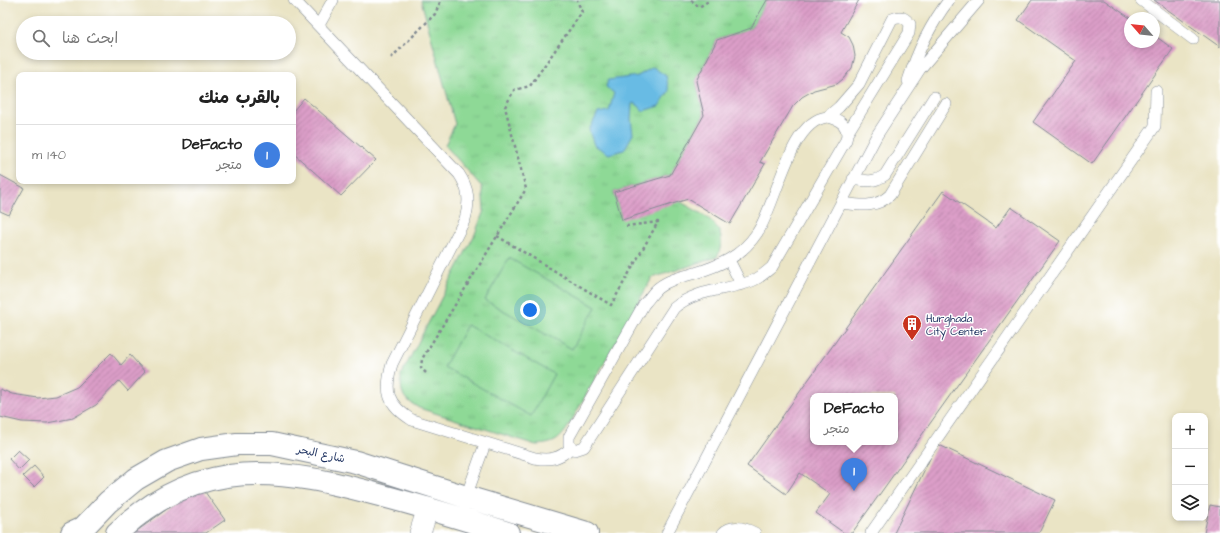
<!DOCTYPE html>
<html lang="ar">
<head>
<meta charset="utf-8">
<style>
  body { margin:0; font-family:"Architects Daughter","Playpen Sans Arabic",sans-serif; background:#f2f2f2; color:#222; direction:rtl }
  .controls { position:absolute; right:12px; bottom:12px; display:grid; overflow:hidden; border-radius:8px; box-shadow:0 2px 6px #0003 }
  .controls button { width:36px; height:36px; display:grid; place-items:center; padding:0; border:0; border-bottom:1px solid #e0e0e0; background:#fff; color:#222; font:20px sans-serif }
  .compass { position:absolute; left:1124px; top:12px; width:36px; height:36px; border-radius:50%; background:#fff; box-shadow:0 2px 6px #0003; rotate:298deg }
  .you { position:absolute; left:530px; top:310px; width:14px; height:14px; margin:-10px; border:3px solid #fff; border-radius:50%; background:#1a73e8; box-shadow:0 0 0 6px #1a73e833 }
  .badge { display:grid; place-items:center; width:26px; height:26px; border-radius:50%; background:#ea580c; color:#fff; font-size:13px; font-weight:700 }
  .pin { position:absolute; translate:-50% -33px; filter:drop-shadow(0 1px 2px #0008) }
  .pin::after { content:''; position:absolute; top:21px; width:14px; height:12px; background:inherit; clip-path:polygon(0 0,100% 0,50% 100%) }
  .popup { position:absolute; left:810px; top:393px; width:88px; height:52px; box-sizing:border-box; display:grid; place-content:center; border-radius:8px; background:#fff; filter:drop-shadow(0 1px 3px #0005); font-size:13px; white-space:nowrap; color:#767676 }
  .popup b { font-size:15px; color:#222 }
  .popup::after { content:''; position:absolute; left:50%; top:100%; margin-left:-8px; border:8px solid transparent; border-top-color:#fff }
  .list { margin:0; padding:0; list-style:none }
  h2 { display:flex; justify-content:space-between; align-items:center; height:52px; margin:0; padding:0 16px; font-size:17px }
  h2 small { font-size:13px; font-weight:400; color:#767676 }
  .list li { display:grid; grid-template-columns:26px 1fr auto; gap:12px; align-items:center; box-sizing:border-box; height:60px; padding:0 16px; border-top:1px solid #e0e0e0 }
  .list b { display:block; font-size:15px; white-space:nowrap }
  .list p { margin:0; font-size:13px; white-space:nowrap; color:#767676 }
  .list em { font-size:13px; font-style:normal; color:#767676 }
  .icon { flex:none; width:22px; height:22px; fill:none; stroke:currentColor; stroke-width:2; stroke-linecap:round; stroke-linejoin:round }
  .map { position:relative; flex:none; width:1220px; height:533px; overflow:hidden; direction:ltr }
  .search { position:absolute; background:#fff; box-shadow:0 2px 6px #0003; left:16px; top:16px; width:280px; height:44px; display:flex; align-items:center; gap:10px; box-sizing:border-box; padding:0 14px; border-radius:22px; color:#767676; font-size:15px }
  .panel { position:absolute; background:#fff; box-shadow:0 2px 6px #0003; left:16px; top:72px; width:280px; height:112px; border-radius:8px; direction:rtl }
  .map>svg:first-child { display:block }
  .grass { fill:url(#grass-tufts); stroke:#54847a }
  .garden { fill:#8ed996; stroke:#54847a }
  .water { fill:#68bbe4; stroke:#4275a1 }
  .building { fill:url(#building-hatch); fill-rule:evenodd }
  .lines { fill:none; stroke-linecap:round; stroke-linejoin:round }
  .lane-casing { stroke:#828a92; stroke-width:12 }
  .street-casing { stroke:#828a92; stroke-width:22 }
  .secondary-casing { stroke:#828a92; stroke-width:24 }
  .path { stroke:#828a92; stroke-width:2.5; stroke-dasharray:3 3; stroke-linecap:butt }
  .lane { stroke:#fff; stroke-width:11 }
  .street { stroke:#fff; stroke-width:21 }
  .secondary { stroke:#fff; stroke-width:22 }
  .labels { text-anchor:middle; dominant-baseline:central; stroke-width:3; stroke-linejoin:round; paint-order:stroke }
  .poi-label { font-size:11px; fill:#1b2f5e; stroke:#fff; text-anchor:start }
  .street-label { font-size:11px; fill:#1b2f5e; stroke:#fff }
</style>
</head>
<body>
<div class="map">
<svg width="1220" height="533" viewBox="0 0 1220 533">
  <defs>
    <pattern id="grass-tufts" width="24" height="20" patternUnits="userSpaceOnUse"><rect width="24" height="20" fill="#8ed996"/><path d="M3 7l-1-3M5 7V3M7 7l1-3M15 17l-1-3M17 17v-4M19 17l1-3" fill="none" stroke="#7abb84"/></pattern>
    <pattern id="building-hatch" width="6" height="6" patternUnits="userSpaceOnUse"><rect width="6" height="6" fill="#dc9ec8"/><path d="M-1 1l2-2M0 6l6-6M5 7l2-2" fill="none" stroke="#b281a6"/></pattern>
  </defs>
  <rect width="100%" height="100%" fill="#fff"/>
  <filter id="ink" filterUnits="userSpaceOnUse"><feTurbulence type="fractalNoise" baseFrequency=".025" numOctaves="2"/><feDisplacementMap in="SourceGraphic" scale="8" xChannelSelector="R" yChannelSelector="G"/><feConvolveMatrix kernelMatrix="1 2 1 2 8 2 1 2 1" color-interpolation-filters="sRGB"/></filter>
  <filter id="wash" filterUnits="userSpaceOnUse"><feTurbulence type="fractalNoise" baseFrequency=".012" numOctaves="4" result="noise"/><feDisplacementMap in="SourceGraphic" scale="16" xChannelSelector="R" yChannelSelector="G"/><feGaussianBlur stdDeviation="0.9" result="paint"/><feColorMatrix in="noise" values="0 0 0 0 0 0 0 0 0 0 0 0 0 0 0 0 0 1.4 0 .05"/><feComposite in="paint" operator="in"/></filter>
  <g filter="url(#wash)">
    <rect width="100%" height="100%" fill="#eae4c5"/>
    <path class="grass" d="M421,0h346l-16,28 -34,12 -21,41 8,34 -34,60 -56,17 8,27 57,-18c24,14 53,24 38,56l-65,21 -84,149c-9,14 -15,17 -32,18l-117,-37c-17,-10 -18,-13 -18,-33l74,-141 9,-24 -2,-23 -37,-42 10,-21z"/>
    <path class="garden" d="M509,258l87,49 -24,42 -87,-49z
      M467,325l87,49 -23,42 -87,-49z"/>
    <path class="water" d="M653,67l13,9 3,15 -10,15 -16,5 -4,-5 -5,-3 -2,1 -1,15 2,15 -9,16 -15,4 -15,-9 -5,-15 9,-17 11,-2 5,-18 -8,-6 2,-7 30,-4z"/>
    <g id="blocks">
      <path class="building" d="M767,0h92l-18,32 8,5 4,8 2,11 -3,12 -9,11 -6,5 -23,6 -12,7 -9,9 -33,56 5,2 -35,60 -42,-25 -66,21 -8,-28 56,-17 34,-60 -8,-34 21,-41 34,-12z
        M1032,0h72l26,18v24h24v-7l19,14 -81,115 -59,-42 43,-61 -58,-41z
        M1154,0h66v47z
        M304,98l72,62 -35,36 -48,-43v-42z
        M0,175l24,13 -15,27 -9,-4z
        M943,191l53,37 15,-21 49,34 -208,292h-8l-28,-20 14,-19 -30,-21 -14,21 -39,-28zM813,396h82v46h-82z
        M111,353l10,12 9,-10 15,17 -17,19 -9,-10 -23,24 -23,13 -26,5 -25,-1 -22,-5v-28l12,5 26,4 18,-2 21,-9z
        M937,444l118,56 -16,33h-145z
        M18,450l11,10 -10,10 -10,-11z
        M34,466l10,11 -10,10 -11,-11z
        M200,485l25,35 -19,13h-72z
        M1210,505l10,2v26h-16z"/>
    </g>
  </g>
  <g filter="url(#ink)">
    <use href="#blocks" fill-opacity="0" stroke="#828a92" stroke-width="1"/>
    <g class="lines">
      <defs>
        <path id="lane" d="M294,0l165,174c10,15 11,28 6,45l-73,145c-8,28 -5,40 20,56l123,38c15,3 25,0 36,-10
          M1141,0l52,39
          M319,25l14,-25
          M908,81c9,-29 22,-56 41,-81
          M827,117c13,2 23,9 19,23l-74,127c-6,5 -12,11 -20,14 -26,10 -56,8 -78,27l-90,139 -9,3 -6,-5v-8l75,-133c5,-5 9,-12 14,-16 10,-8 22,-11 34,-14 27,-8 49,-17 65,-41 20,-29 32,-112 70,-116z
          M827,117l12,-10 20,-23 33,-65c8,-4 13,-2 18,5l-1,9 -61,99
          M853,179c12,2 21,4 32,-4l49,-78
          M841,203c18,2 34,6 49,-8l56,-91
          M729,260l12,24
          M466,497l19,-53
          M667,533l210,-398 43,-66 59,-69
          M723,533c9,-9 22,-5 32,0
          M871,533l284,-407 1,-35"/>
        <path id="street" d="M420,533l8,-25"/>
        <path id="secondary" d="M72,533l11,-5 25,-26 28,-23 31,-18 34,-12 36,-5h35l84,18 110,35 121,36
          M117,533c82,-79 165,-65 266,-37 42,11 84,24 125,37"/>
      </defs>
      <use href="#lane" class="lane-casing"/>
      <use href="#street" class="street-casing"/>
      <use href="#secondary" class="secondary-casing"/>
      <path class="path" d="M691,0l8,7 11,-7
        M391,58l44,-44 6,-14
        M497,236l114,69 47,-83 -32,4
        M426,373l-5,-5 1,-9 104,-170 -21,-82 9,-17 16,-4 52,-74 -5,-12"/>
      <use href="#lane" class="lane"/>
      <use href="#street" class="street"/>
      <use href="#secondary" class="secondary"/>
    </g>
  </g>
  <defs>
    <symbol id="building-pin" viewBox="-11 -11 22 30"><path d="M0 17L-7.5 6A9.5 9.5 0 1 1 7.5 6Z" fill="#c8321e" stroke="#fff"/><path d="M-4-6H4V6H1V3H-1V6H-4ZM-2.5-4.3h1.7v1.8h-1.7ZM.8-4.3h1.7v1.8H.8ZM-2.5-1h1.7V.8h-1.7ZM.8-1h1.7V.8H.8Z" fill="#fff"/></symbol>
  </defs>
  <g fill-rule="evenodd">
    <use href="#building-pin" x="901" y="313" width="22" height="30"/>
  </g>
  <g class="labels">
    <g class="poi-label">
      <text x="926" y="318">Hurghada<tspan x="926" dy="13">City Center</tspan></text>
    </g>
    <g class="street-label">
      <text transform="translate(321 454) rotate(12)">شارع البحر</text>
    </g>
  </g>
</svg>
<div class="controls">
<button>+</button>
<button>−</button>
<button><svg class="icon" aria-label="layers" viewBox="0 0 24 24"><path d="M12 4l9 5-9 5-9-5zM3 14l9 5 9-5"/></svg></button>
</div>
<svg class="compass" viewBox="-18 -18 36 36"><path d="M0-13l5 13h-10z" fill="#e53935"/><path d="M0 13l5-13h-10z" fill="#767676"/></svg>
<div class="you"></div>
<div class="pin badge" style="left:854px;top:491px;background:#3f7fe0">1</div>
<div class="popup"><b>DeFacto</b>متجر</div>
<div class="search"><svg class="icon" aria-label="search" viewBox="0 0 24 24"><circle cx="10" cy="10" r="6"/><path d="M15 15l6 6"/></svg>ابحث هنا</div>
<section class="panel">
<h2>بالقرب منك<small></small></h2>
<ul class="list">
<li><span class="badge" style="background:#3f7fe0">1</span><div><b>DeFacto</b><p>متجر</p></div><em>140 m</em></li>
</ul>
</section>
</div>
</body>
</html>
